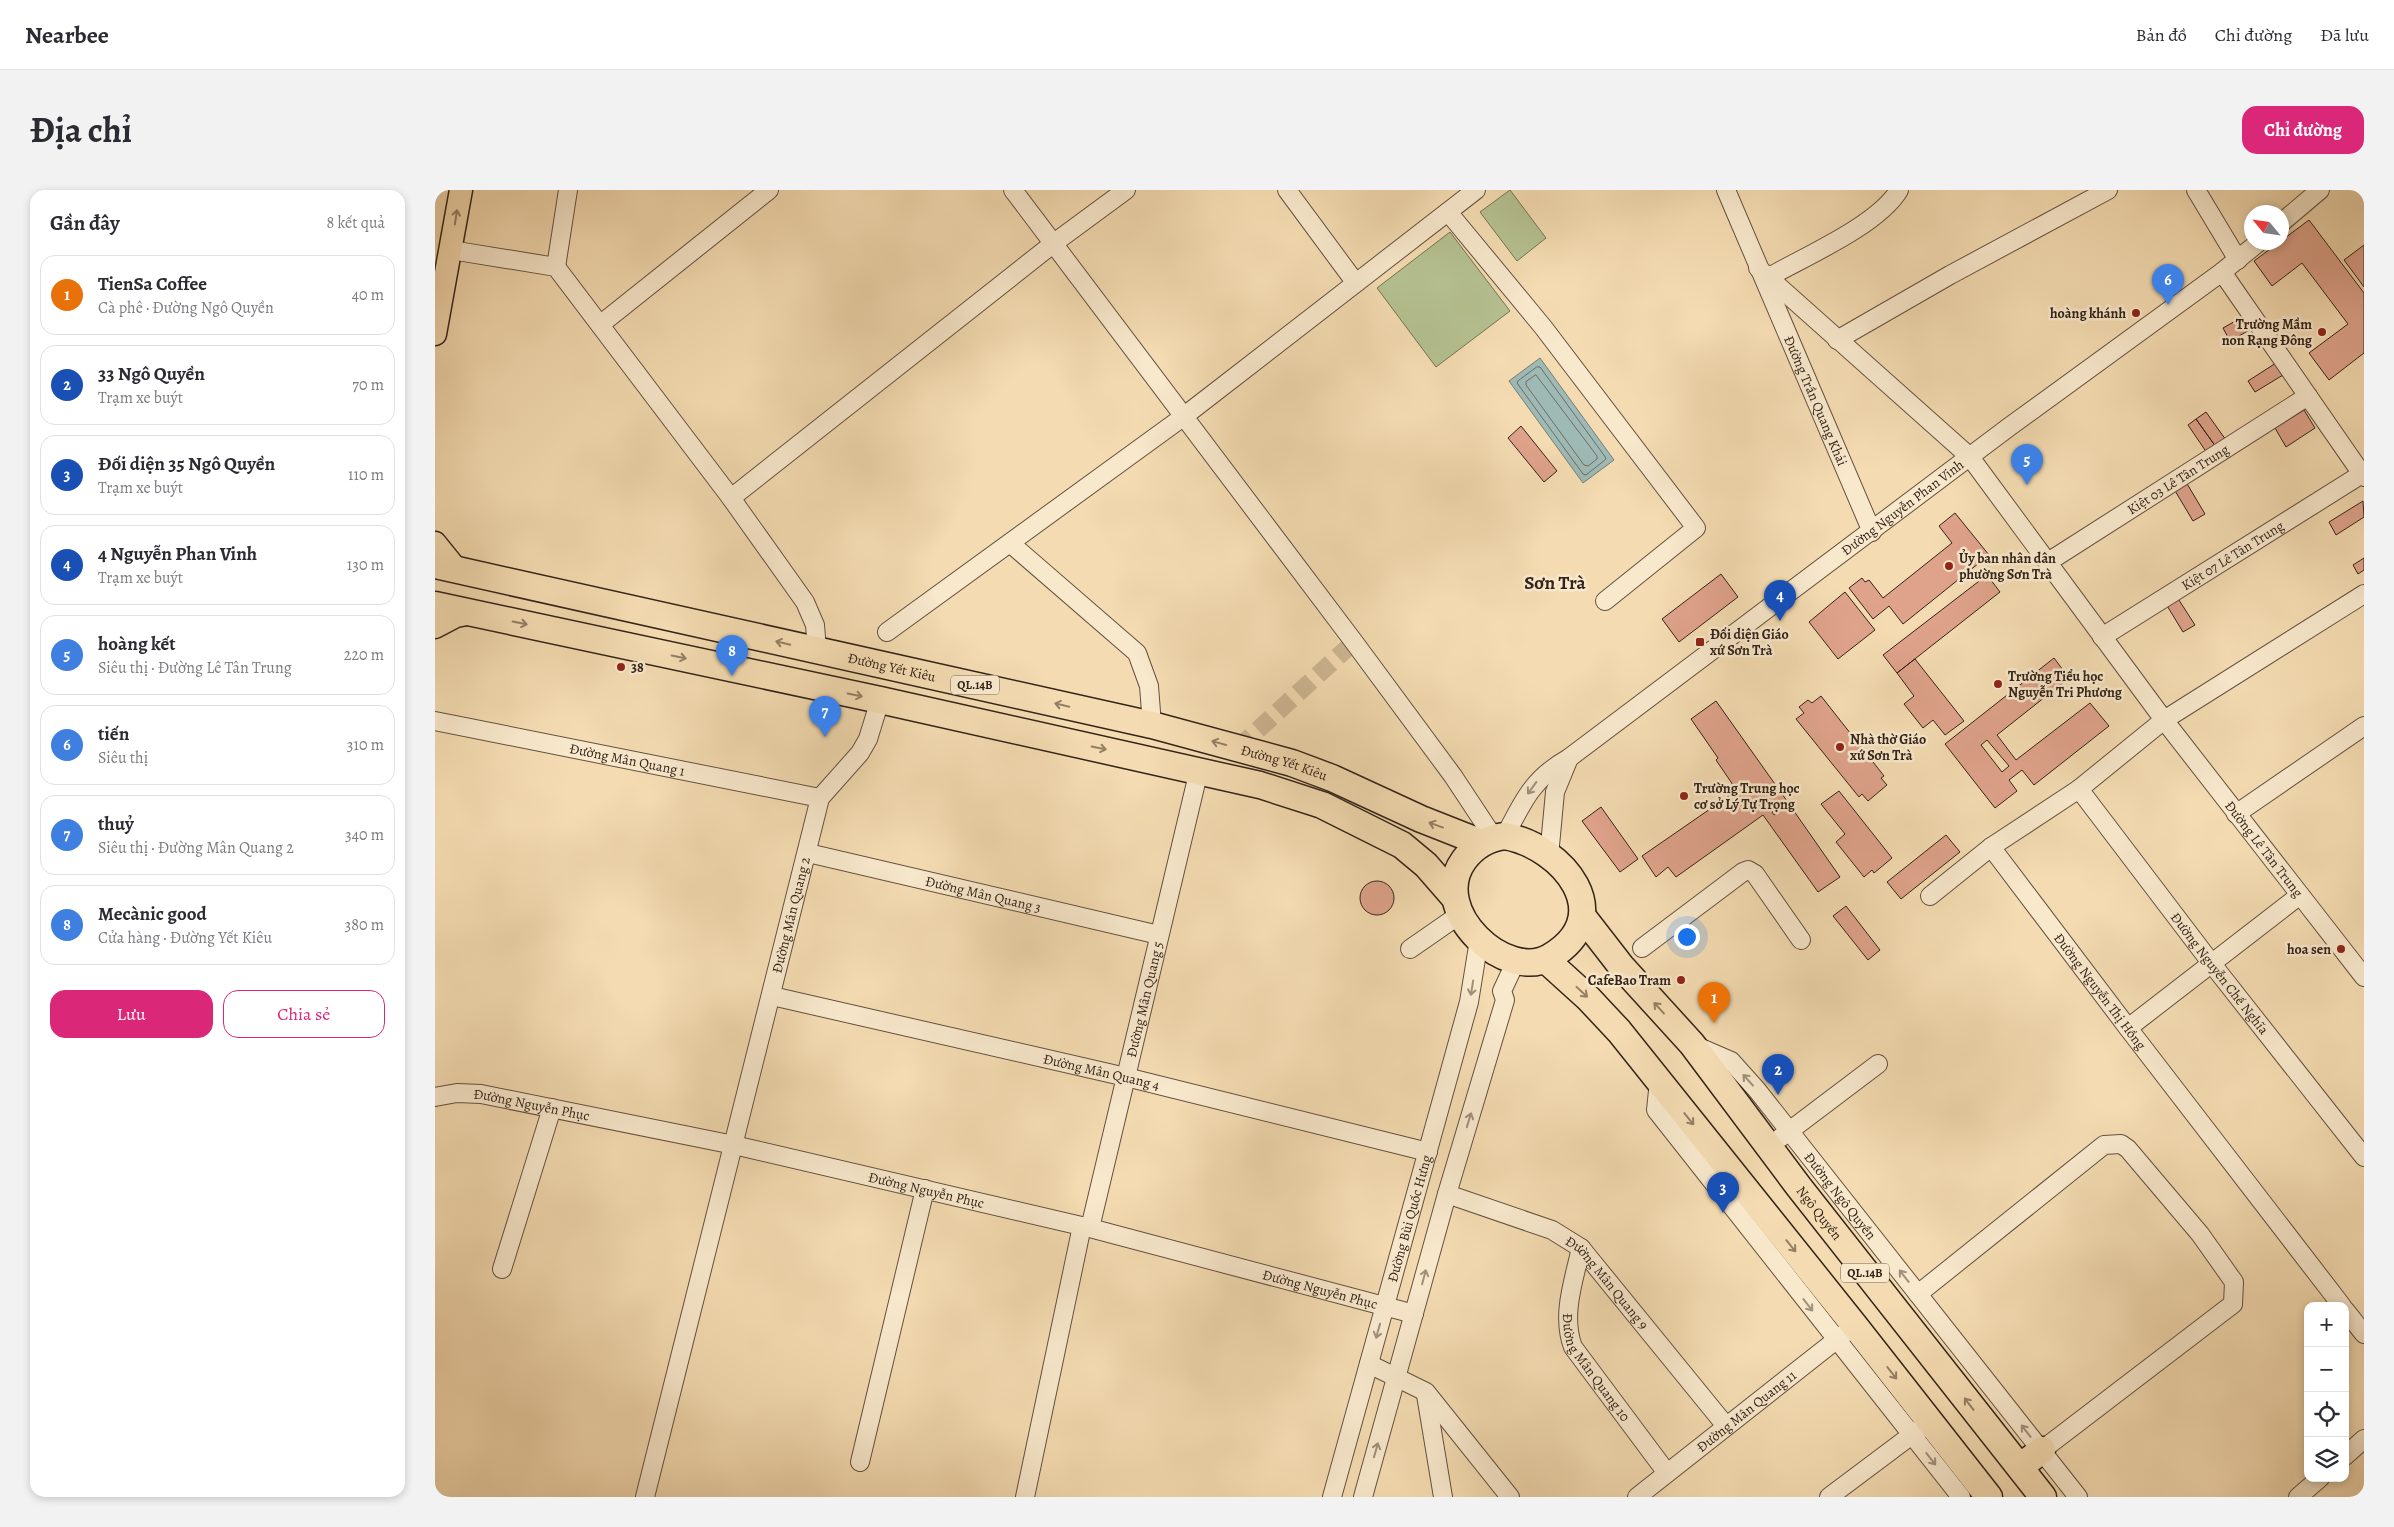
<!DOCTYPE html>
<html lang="vi">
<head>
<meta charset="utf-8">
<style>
  body { margin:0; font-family:Alegreya,serif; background:#f2f2f3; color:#2b2b33 }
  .controls { position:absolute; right:15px; bottom:15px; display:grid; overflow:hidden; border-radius:10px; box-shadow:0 2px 8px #0003 }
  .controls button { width:45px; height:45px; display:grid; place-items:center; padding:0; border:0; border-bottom:1px solid #e1e1e2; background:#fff; color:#2b2b33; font:25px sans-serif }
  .compass { position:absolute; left:1809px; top:15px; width:45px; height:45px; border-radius:50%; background:#fff; box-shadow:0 2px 8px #0003; rotate:299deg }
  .you { position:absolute; left:1251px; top:746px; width:18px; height:18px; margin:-12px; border:4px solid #fff; border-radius:50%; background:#1a73e8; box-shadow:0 0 0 8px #1a73e833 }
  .badge { display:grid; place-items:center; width:32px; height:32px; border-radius:50%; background:#db2777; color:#fff; font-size:16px; font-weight:700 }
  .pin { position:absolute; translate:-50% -41px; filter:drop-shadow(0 1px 2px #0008) }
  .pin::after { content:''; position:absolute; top:26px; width:18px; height:15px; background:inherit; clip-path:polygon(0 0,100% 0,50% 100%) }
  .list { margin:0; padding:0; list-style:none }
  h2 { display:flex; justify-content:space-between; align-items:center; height:65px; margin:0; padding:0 20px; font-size:21px }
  h2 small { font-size:16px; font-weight:400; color:#7c7c81 }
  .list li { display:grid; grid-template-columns:32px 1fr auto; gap:15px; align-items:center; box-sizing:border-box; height:80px; margin:0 10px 10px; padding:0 10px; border:1px solid #e1e1e2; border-radius:15px }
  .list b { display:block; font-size:19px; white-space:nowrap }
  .list p { margin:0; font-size:16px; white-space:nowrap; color:#7c7c81 }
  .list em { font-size:16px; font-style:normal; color:#7c7c81 }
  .actions { display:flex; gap:10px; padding:15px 20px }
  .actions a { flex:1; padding:11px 0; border:1px solid #db2777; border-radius:15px; text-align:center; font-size:18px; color:#db2777 }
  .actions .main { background:#db2777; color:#fff }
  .icon { flex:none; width:28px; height:28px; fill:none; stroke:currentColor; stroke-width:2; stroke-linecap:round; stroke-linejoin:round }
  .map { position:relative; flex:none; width:1929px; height:1307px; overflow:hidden; border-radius:15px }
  header { display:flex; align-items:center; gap:30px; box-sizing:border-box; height:70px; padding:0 25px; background:#fff; border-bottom:1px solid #e1e1e2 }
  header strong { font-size:24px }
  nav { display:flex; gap:28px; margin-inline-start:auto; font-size:18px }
  .intro { display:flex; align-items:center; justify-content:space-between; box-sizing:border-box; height:120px; padding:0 30px }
  h1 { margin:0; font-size:35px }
  .button { padding:12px 22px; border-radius:15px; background:#db2777; color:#fff; font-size:18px; font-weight:700 }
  main { display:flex; gap:30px; padding:0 30px }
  aside { flex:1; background:#fff; border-radius:15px; box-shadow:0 2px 8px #0003 }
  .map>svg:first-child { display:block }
  .green { fill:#b5c191; stroke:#747255 }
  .water { fill:#9fb9b5; stroke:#747d77 }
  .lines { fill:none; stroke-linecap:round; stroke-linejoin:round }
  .shore { stroke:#696e67; stroke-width:1 }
  .building { fill:#dfa38b; stroke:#332319; fill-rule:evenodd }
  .minor-tunnel { stroke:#cdb693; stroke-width:18; stroke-dasharray:18 9; stroke-linecap:butt }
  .minor-casing { stroke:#63513f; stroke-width:20 }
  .major-casing { stroke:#332319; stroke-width:25 }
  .highway-casing { stroke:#332319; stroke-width:29 }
  .minor { stroke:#f8e8cc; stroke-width:18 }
  .major { stroke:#f4dbb1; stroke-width:22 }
  .highway { stroke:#f4dbb1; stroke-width:26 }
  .oneway { stroke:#947f65 }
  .oneway2 { stroke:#9f8f7b }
  .poi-dot { fill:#8f2418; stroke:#f8e8cc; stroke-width:2 }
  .labels { text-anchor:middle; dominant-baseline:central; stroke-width:5; stroke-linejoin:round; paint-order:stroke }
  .shield { fill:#f8e8cc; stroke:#6e5e4f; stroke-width:1 }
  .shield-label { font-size:12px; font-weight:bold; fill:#332319 }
  .poi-label { font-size:14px; font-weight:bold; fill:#332319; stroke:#f8e8cc; text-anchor:start }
  .street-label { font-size:14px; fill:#332319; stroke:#f8e8cc }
  .district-label { font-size:19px; font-weight:bold; fill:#332319; stroke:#f8e8cc }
</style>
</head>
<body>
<header>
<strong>Nearbee</strong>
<nav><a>Bản đồ</a><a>Chỉ đường</a><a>Đã lưu</a></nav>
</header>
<div class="intro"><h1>Địa chỉ</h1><a class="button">Chỉ đường</a></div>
<main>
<aside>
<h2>Gần đây<small>8 kết quả</small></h2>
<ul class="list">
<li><span class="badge" style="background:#e8710a">1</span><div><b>TienSa Coffee</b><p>Cà phê · Đường Ngô Quyền</p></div><em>40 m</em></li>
<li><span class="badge" style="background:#1a4fb4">2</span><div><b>33 Ngô Quyền</b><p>Trạm xe buýt</p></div><em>70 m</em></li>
<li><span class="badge" style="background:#1a4fb4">3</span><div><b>Đối diện 35 Ngô Quyền</b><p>Trạm xe buýt</p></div><em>110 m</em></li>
<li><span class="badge" style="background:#1a4fb4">4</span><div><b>4 Nguyễn Phan Vinh</b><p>Trạm xe buýt</p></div><em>130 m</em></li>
<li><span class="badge" style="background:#3f7fe0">5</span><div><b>hoàng kết</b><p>Siêu thị · Đường Lê Tân Trung</p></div><em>220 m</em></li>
<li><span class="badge" style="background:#3f7fe0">6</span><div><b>tiến</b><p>Siêu thị</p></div><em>310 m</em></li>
<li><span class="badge" style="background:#3f7fe0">7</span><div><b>thuỷ</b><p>Siêu thị · Đường Mân Quang 2</p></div><em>340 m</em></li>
<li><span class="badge" style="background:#3f7fe0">8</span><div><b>Mecànic good</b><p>Cửa hàng · Đường Yết Kiêu</p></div><em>380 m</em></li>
</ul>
<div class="actions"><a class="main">Lưu</a><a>Chia sẻ</a></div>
</aside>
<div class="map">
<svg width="1929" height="1307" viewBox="0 0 1929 1307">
  <rect width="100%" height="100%" fill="#f4dbb1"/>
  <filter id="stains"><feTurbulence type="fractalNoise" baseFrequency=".004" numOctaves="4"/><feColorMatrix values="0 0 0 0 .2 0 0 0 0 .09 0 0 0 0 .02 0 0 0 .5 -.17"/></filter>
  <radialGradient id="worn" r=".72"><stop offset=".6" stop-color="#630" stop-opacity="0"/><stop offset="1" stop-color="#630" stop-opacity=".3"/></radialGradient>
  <path class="green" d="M1075,0l36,48 -29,23 -37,-49z
    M1015,42l60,79 -74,56 -59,-79z"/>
  <path class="water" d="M1105,168l74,102 -31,23 -74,-102z"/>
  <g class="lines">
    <path class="shore" d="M1102,177h3l66,91 -1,2 -19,15 -3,-1 -66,-91 1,-2z
      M1101,185l61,81v3l-9,7 -4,-1 -58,-80v-3z"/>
  </g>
  <path class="building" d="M1874,30l55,73v60l-35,27 -20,-27 39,-29 -46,-61 -30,23 -18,-25z
    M1929,55v42l-20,-27z
    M1811,125l7,13 -23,13 -7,-13z
    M1841,173l7,12 -28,17 -7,-11z
    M1869,220l11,18 -29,19 -11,-19z
    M1771,222l20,28 -10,7 -20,-28z
    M1761,229l20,28 -9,6 -19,-28z
    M1086,236l36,45 -13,11 -36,-44z
    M1751,292l19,32 -12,7 -19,-32z
    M1928,311l1,16 -28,18 -7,-13z
    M1520,323l34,42 -86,69 -14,-18 -16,13 -24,-31 13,-10 3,4 4,-2 14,18 69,-55 -13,-17z
    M1929,368v12l-6,4 -5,-9z
    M1286,384l17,23 -59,45 -17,-23z
    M1552,385l13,17 -103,81 -14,-18z
    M1410,402l30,38 -37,29 -29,-37z
    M1742,407l18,28 -12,7 -17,-28z
    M1619,468l15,20 -72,57 19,25 74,-57 19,23 -75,59 -12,-15 -13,10 8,11 -22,17 -50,-64zM1552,550l22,26 -7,6 -21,-27z
    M1480,469l49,62 -19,14 -12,-15 -10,8 -19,-24 10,-8 -17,-23z
    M1386,506l63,80 -3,2 6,7 -19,16 -6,-7 -3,3 -63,-78 8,-6 -5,-6 9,-7 4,3z
    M1281,511l71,100 -15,11 2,3 15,-11 51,73 -22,15 -55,-77 -87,62 -8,-10 -12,10 -14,-21 97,-67 -3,-5 -3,1 -17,-25 2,-2 -27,-39z
    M1404,601l53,67 -18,15 -2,-3 -8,7 -28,-35 9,-8 -24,-30z
    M1166,617l37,52 -18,13 -38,-51z
    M1511,645l14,17 -59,47 -14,-17z
    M925 708a17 17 0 1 1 34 0a17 17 0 1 1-34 0Z
    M1411,716l34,44 -12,10 -35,-44z"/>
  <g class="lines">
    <path class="minor-tunnel" d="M803,558l116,-106"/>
    <defs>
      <g id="minor">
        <path d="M578,0l341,452 99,134 41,62"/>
        <path d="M852,0l68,92"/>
        <path id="s1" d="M1291,0l146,342"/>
        <path d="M1761,0l42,70"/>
        <path d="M1013,22l95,115 153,201 -91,73"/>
        <path d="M1846,33l39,-33"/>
        <path d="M16,60l105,17 175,231 74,104 10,23 2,25"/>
        <path d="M121,77l12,-77"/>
        <path id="s2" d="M1323,78l212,189 194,263 200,257"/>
        <path d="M1787,82l142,205"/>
        <path d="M1334,87c37,-21 109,-52 130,-87"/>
        <path d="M166,134l168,-134"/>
        <path d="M1402,150l113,-65 158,-85"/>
        <path d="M296,308l323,-255 72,-53"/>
        <path d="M575,353l127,110 12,33 3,39"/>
        <path id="s3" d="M1613,372l260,-166"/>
        <path d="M452,442l296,-215 293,-227"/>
        <path id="s4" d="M1667,447l260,-163"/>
        <path id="s5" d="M0,531l385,77"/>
        <path id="s6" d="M1644,599l133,175 152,193"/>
        <path d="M1801,624l128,-88"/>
        <path id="s7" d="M1070,646c18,-35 28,-58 64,-78l440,-331 213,-155 37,-30"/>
        <path id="s8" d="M1556,657l137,181 214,278"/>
        <path id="s9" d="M373,663l351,82"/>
        <path d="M1114,666l6,-64 14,-34"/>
        <path d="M1495,706l61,-49 88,-58 85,-69 200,-126"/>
        <path d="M1207,758l101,-76 5,-2 7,4 46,66"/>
        <path d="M975,759l49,-34"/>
        <path id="s10" d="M337,806l354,81 302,75"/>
        <path d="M1693,838l172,-133"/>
        <path id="s11" d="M1259,855l37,16 26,29 321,407"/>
        <path d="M1224,891l-3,29 305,387"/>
        <path id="s12" d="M0,907l22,-4 24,1 253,51 356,83 324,86"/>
        <path d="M1345,948l98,-74"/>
        <path id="s13" d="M1012,1004l105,36 29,18 145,178"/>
        <path id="s14" d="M655,1038l109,-458"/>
        <path id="s15" d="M1146,1058c-7,32 -20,67 -8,99l94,126"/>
        <path d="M67,1079l50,-161"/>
        <path d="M1483,1104l186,-149 17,-1 7,5 72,85 34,48 -1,22 -191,146"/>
        <path d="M1910,1120l19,24"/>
        <path d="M934,1174l57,28 84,105"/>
        <path d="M991,1205l17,102"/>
        <path d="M1910,1266l19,-17"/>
        <path d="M425,1272l65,-273"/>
        <path id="s16" d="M210,1307l175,-699 40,-45 8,-14 12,-39"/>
        <path d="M590,1307l57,-271"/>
        <path id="s17" d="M897,1307l137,-495 10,-62"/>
        <path d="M928,1307l84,-303 58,-194 -3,-9 14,-30"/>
        <path id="s18" d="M1202,1307l208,-164"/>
        <path d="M1394,1307l92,-69"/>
        <path d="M1863,1307l22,-19"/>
      </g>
      <path id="major" d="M0,144l26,-144
        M0,353l21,26
        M0,437l21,-11 16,-3"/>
      <g id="highway">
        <path id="s19" d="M0,375l717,160 140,38 40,15 89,41 61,24"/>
        <path d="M0,415l445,95 380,85 62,20 80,40 24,20 27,31"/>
        <path d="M1070,646c59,11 114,80 45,121 -43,26 -123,-46 -86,-97 11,-15 24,-22 41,-24z"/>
        <path id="s20" d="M1148,727l38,49 71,78 107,143 244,310"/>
        <path d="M1111,770l42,38 31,33 236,295 134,171"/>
        <path d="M1585,1277l22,-17"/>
      </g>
    </defs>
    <use href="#minor" class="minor-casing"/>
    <use href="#major" class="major-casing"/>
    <use href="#highway" class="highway-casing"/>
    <use href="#minor" class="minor"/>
    <use href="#major" class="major"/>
    <use href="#highway" class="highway"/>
  </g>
  <defs><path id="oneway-shaft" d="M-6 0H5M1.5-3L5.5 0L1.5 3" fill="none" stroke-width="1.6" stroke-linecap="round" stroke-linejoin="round" transform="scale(1.25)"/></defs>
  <g class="oneway">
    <use href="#oneway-shaft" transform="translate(21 27) rotate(-81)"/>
    <use href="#oneway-shaft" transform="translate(85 433) rotate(12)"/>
    <use href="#oneway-shaft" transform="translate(348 453) rotate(-167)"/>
    <use href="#oneway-shaft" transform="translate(244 467) rotate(12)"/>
    <use href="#oneway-shaft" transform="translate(420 505) rotate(12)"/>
    <use href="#oneway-shaft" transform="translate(627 515) rotate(-167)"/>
    <use href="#oneway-shaft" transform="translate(784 553) rotate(-165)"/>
    <use href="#oneway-shaft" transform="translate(664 558) rotate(12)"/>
    <use href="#oneway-shaft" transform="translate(1001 635) rotate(-160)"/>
    <use href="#oneway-shaft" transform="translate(1147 802) rotate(43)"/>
    <use href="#oneway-shaft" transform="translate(1224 818) rotate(-132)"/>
    <use href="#oneway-shaft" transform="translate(1254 929) rotate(51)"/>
    <use href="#oneway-shaft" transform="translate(1356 1056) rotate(51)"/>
    <use href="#oneway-shaft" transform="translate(1457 1183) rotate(52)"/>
    <use href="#oneway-shaft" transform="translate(1534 1214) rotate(-128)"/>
  </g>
  <g class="oneway2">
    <use href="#oneway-shaft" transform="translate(1097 598) rotate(126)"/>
    <use href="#oneway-shaft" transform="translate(1037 798) rotate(99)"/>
    <use href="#oneway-shaft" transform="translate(1313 890) rotate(-132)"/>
    <use href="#oneway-shaft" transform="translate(1034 930) rotate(-73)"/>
    <use href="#oneway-shaft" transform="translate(1469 1086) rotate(-128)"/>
    <use href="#oneway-shaft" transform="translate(989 1087) rotate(-75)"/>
    <use href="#oneway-shaft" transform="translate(1373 1115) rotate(52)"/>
    <use href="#oneway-shaft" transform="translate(943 1141) rotate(106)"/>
    <use href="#oneway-shaft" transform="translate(1591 1241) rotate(-128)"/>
    <use href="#oneway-shaft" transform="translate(941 1260) rotate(-74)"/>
    <use href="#oneway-shaft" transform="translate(1496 1269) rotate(52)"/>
  </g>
  <g class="poi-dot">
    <circle cx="1701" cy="123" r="5"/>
    <circle cx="1887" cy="142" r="5"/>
    <circle cx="1514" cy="376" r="5"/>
    <rect x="1260" y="447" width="10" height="10" rx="2.5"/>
    <circle cx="186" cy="477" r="5"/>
    <circle cx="1563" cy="494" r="5"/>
    <circle cx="1405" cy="557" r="5"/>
    <circle cx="1249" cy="606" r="5"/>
    <circle cx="1906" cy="759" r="5"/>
    <circle cx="1246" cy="790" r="5"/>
  </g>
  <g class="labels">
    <g class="shield">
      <rect x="516" y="485.5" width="48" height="19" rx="4"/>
      <rect x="1406" y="1073.5" width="48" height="19" rx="4"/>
    </g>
    <g class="shield-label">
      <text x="540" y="495">QL.14B</text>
      <text x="1430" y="1083">QL.14B</text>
    </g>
    <g class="poi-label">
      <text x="1691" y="123" text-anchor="end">hoàng khánh</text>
      <text x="1877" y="134" text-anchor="end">Trường Mầm<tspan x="1877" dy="16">non Rạng Đông</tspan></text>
      <text x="1524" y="368">Ủy ban nhân dân<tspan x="1524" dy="16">phường Sơn Trà</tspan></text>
      <text x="1275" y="444">Đối diện Giáo<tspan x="1275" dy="16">xứ Sơn Trà</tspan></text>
      <text x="196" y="477">38</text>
      <text x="1573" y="486">Trường Tiểu học<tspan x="1573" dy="16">Nguyễn Tri Phương</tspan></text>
      <text x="1415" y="549">Nhà thờ Giáo<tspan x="1415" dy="16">xứ Sơn Trà</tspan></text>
      <text x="1259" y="598">Trường Trung học<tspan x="1259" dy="16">cơ sở Lý Tự Trọng</tspan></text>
      <text x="1896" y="759" text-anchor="end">hoa sen</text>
      <text x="1236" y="790" text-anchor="end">CafeBao Tram</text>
    </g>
    <g class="street-label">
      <text stroke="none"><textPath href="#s1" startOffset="229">Đường Trần Quang Khải</textPath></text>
      <text stroke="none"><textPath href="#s3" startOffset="154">Kiệt 03 Lê Tân Trung</textPath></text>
      <text stroke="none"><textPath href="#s7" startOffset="520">Đường Nguyễn Phan Vinh</textPath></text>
      <text stroke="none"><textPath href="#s4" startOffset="154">Kiệt 07 Lê Tân Trung</textPath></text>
      <text stroke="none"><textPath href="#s19" startOffset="468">Đường Yết Kiêu</textPath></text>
      <text stroke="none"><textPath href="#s5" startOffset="196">Đường Mân Quang 1</textPath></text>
      <text stroke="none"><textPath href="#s19" startOffset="872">Đường Yết Kiêu</textPath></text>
      <text stroke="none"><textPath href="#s2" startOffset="774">Đường Lê Tân Trung</textPath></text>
      <text stroke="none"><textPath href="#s9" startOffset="180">Đường Mân Quang 3</textPath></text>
      <text stroke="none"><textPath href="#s16" startOffset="600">Đường Mân Quang 2</textPath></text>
      <text stroke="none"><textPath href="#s6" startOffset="232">Đường Nguyễn Chế Nghĩa</textPath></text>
      <text stroke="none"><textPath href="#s8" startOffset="181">Đường Nguyễn Thị Hồng</textPath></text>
      <text stroke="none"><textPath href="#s14" startOffset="235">Đường Mân Quang 5</textPath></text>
      <text stroke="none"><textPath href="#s10" startOffset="338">Đường Mân Quang 4</textPath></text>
      <text stroke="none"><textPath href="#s12" startOffset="98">Đường Nguyễn Phục</textPath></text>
      <text stroke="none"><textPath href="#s12" startOffset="502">Đường Nguyễn Phục</textPath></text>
      <text stroke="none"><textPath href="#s11" startOffset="214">Đường Ngô Quyền</textPath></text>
      <text stroke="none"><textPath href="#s20" startOffset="379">Ngô Quyền</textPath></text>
      <text stroke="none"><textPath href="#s17" startOffset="289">Đường Bùi Quốc Hưng</textPath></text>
      <text stroke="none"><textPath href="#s13" startOffset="188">Đường Mân Quang 9</textPath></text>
      <text stroke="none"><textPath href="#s12" startOffset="908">Đường Nguyễn Phục</textPath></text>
      <text stroke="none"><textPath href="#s15" startOffset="129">Đường Mân Quang 10</textPath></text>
      <text stroke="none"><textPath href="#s18" startOffset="139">Đường Mân Quang 11</textPath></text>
    </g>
    <g class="district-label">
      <text x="1120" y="393">Sơn Trà</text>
    </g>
  </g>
  <rect width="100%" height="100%" filter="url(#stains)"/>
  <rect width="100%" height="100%" fill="url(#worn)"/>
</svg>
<div class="controls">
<button>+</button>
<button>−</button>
<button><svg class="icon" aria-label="locate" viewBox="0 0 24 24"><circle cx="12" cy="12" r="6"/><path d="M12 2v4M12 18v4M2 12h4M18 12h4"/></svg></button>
<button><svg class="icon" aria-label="layers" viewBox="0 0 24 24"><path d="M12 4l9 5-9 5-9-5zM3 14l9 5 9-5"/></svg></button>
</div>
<svg class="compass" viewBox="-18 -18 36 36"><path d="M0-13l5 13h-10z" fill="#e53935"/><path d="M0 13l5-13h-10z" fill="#7c7c81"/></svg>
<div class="you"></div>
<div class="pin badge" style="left:1279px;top:833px;background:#e8710a">1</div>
<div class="pin badge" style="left:1343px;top:905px;background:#1a4fb4">2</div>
<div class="pin badge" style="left:1288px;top:1023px;background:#1a4fb4">3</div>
<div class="pin badge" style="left:1345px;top:431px;background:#1a4fb4">4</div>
<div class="pin badge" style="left:1592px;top:295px;background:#3f7fe0">5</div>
<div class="pin badge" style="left:1733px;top:115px;background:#3f7fe0">6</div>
<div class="pin badge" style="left:390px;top:547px;background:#3f7fe0">7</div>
<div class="pin badge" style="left:297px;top:486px;background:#3f7fe0">8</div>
</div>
</main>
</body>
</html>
